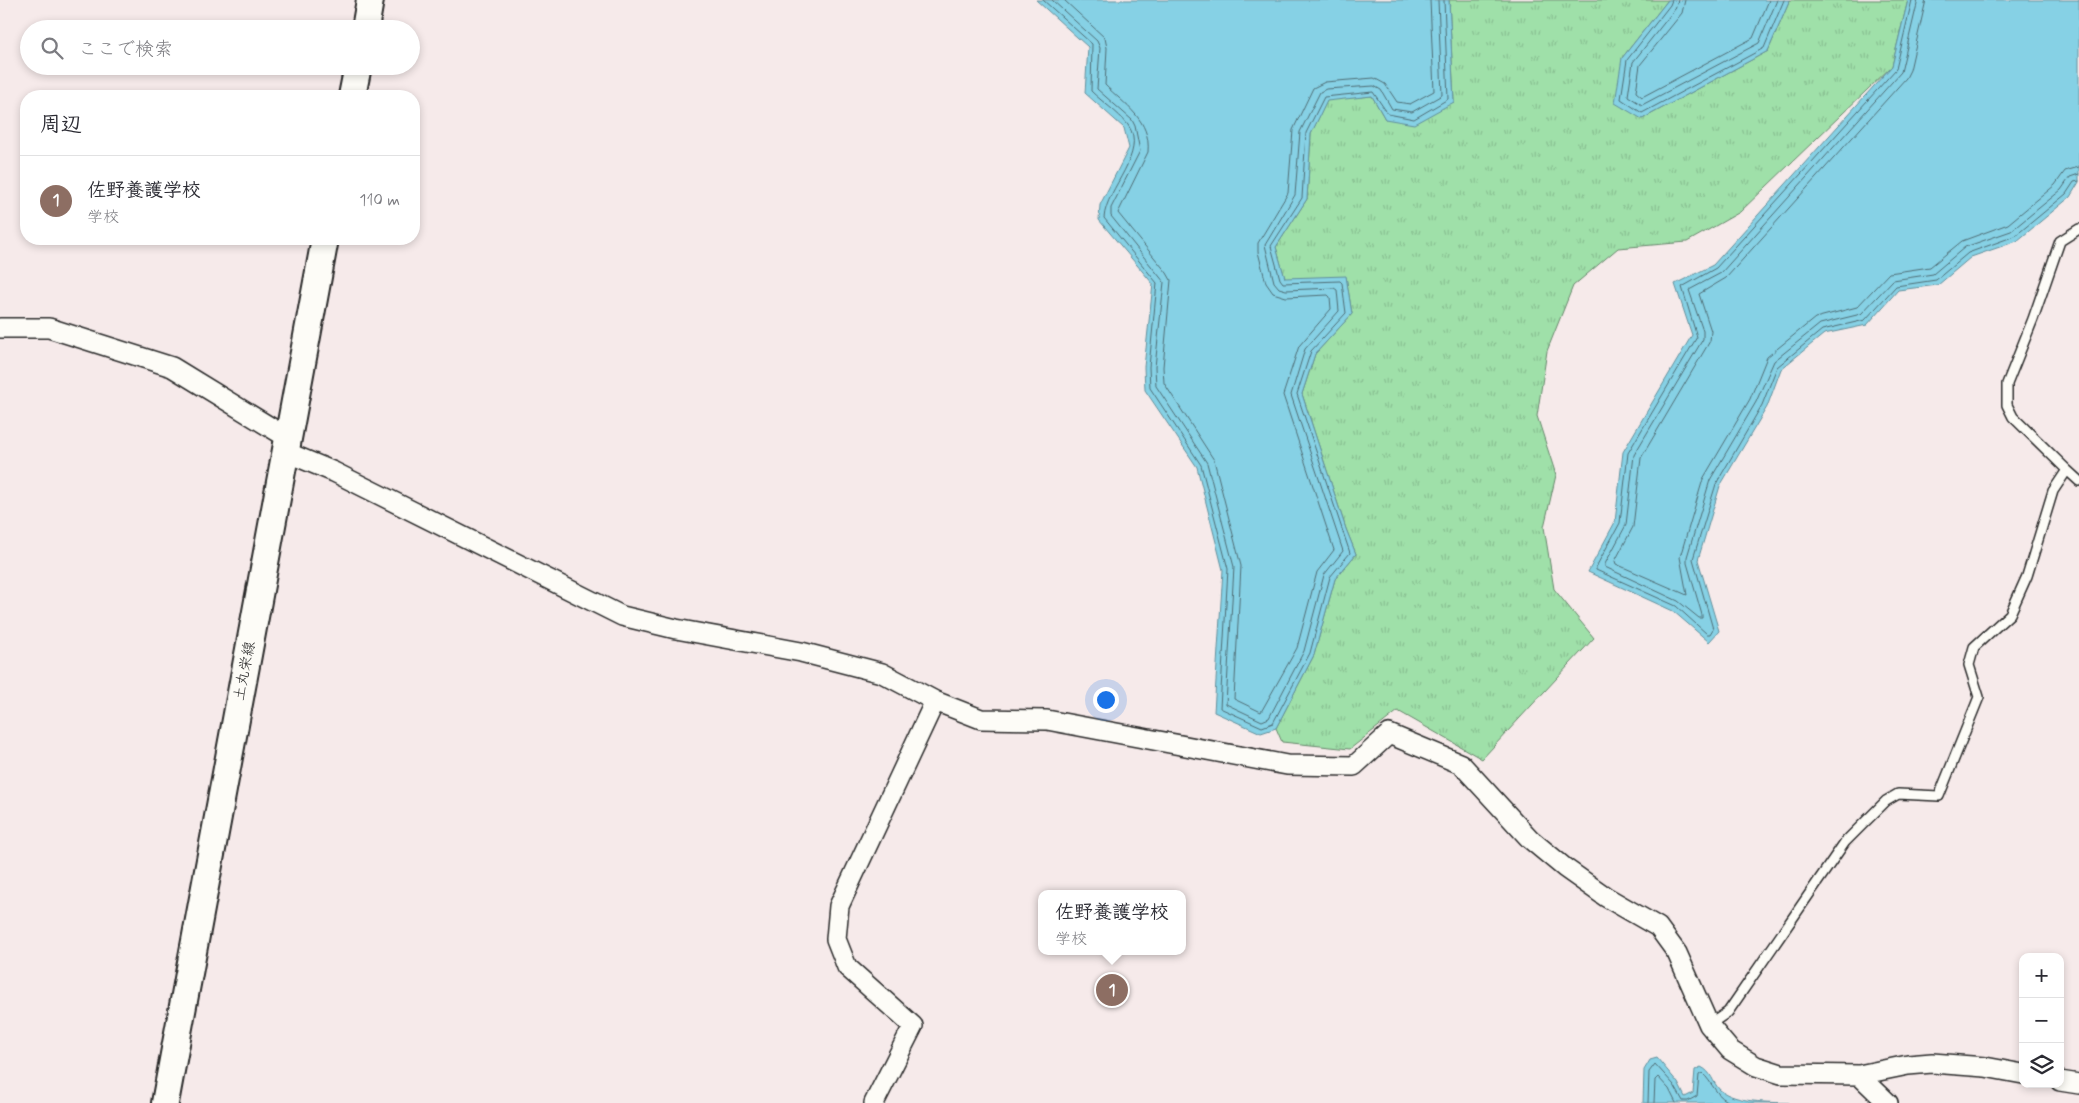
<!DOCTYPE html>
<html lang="ja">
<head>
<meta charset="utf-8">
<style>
  body { margin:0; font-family:Mynerve,"Klee One",sans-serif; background:#f7f7f7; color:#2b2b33 }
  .controls { position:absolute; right:15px; bottom:15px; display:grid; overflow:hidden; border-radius:10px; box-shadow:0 2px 8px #0003 }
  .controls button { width:45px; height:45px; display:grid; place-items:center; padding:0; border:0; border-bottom:1px solid #e1e1e2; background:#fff; color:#2b2b33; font:25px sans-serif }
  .you { position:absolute; left:1105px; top:699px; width:18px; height:18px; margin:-12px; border:4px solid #fff; border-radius:50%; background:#1a73e8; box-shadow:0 0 0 8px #1a73e833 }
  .badge { display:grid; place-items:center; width:32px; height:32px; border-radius:50%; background:#db2777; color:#fff; font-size:16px; font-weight:700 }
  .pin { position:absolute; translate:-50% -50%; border:2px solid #fff; box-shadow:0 1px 5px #0006 }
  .popup { position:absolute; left:1038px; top:890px; width:148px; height:65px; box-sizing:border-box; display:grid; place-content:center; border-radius:10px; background:#fff; filter:drop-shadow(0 1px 4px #0005); font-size:16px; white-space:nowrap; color:#7c7c81 }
  .popup b { font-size:19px; color:#2b2b33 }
  .popup::after { content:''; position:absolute; left:50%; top:100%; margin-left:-10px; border:10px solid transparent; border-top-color:#fff }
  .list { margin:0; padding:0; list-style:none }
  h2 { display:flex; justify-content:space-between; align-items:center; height:65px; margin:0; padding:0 20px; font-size:21px }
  h2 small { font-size:16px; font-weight:400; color:#7c7c81 }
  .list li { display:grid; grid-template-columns:32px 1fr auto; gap:15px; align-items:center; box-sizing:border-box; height:90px; padding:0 20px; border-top:1px solid #e1e1e2 }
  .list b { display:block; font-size:19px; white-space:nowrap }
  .list p { margin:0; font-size:16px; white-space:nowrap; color:#7c7c81 }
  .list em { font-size:16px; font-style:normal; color:#7c7c81 }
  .icon { flex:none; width:28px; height:28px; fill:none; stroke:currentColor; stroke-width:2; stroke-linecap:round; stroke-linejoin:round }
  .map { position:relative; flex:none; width:2079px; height:1103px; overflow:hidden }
  .search { position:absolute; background:#fff; box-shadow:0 2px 8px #0003; left:20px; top:20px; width:400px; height:55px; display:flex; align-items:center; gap:12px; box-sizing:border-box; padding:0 18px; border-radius:28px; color:#7c7c81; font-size:19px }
  .panel { position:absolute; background:#fff; box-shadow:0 2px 8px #0003; left:20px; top:90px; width:400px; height:155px; border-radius:20px }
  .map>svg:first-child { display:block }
  .grass { fill:url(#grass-tufts); stroke:#65866a }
  .water { fill:#86d1e5; stroke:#628f9b }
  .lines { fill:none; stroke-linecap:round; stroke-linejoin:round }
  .shore { stroke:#4f6d75; stroke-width:1 }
  .service-casing { stroke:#2b2b2b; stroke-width:12 }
  .minor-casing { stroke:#2b2b2b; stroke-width:22 }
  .secondary-casing { stroke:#2b2b2b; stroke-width:30 }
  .service { stroke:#fdfcf7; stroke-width:9 }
  .minor { stroke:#fdfcf7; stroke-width:19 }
  .secondary { stroke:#fdfcf7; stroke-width:26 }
  .labels { text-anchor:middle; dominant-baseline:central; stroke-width:4; stroke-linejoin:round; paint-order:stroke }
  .street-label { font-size:15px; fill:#2b2b2b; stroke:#fdfcf7 }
</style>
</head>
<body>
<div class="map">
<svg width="2079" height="1103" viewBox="0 0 2079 1103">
  <defs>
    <pattern id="grass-tufts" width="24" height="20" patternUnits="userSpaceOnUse" patternTransform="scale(1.25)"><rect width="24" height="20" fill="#9fe0a9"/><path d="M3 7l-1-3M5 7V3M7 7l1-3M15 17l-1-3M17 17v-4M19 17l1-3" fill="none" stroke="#89c092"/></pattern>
  </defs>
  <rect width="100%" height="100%" fill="#f6eaea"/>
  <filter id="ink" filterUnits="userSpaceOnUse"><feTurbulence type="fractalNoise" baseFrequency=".02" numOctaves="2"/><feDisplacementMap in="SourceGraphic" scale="10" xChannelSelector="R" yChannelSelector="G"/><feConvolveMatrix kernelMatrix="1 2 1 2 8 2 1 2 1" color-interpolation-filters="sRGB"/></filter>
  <g filter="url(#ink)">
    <path class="grass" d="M1449,0h219l-46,58 20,61 126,-68 22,-51h118l-16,66 -152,146 -53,30 -69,6 -45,38 -26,65 -10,65 19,59 -12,52 10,62 40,49 -112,121 -84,-48 -48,38 -68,-7 -6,-14 38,-73 21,-76 21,-25 -10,-25 -44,-135 13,-40 37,-40 -6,-37 -61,2 -9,-32 31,-48 4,-65 16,-34 45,-4 13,23 69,-17z"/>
    <path class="water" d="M1036,0h413l5,102 -40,22 -29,-5 -13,-23 -45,5 -16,33 -4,65 -31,48 9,31 61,-2 6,38 -37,40 -13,40 44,135 10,25 -21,25 -21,76 -38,73 -15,5 -47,-21 9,-142 -26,-103 -52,-77 -1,-23 9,-83 -54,-64 1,-15 29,-57 -5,-20 -39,-35 3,-46z
      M1668,0h122l-22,51 -126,68 -27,-16 7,-45z
      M1908,0h171v182l-9,15 -53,44 -46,16 -33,28 -40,5 -31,35 -43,9 -43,35 -14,38 -47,79 -22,74 21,71 -10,11 -36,-31 -85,-39 27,-50 8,-70 69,-117 -17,-51 38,-19 179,-199z
      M1657,1058l21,25 7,14 8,-4 2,-23 6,-3c11,5 11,15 19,23 17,13 48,12 69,13h-146l1,-33 6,-10z"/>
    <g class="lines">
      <path class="shore" d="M1043,0l49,44 -1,47c11,11 27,21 37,34 20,28 -22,63 -24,93l53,65 -8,84 1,21 51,77 27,104 -8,139 42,19 11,-4 37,-70 20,-76 20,-24 -53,-159 14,-43 35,-38 -4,-30 -2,-2 -57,2 -3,-4 -9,-33 31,-48 4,-65 18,-36 49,-5 15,22 26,5 34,-20 -4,-99
        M1052,0l45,41 3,7 -3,41 35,31 3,6 5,25 -29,57v8l53,66 -9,85 1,19 51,77 27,104 -8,137 36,17 7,-3 35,-67 20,-76 19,-24 -52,-156 14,-46 34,-38 -2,-21 -3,-2 -48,2 -7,-2 -5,-6 -9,-37 30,-50 5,-63 20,-40 6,-3 48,-3 7,4 11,19 20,3 30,-17 -4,-95
        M1064,0l41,38 2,10 -2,37c20,20 46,35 43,67l-30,61 49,60 4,7 -8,87 1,16 50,77 27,106 -7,133 27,13 36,-64 20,-76 17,-22 -51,-155 16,-49 32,-37 -1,-12 -2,-2 -42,2 -13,-4 -7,-10 -8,-31v-9l30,-50 5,-63 20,-42 12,-6 49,-4 11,6 12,18 13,2 24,-13 -4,-91
        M1672,0l-2,5 -43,55 -6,39 21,14 122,-65 20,-48
        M1678,0l-3,9 -42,53 -5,34 14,9 117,-62 18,-43
        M1685,0l-3,13 -42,52 -4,27 6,5 111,-59 16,-38
        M1912,0l-16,69 -180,199 -34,19 15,50 -69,116 -8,70 -24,44v3l80,36 31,28h3l3,-5 -20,-70 23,-75 46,-79 15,-38 45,-37 43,-10 31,-34 40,-6 32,-27 47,-17 51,-42 8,-12 5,-1
        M1918,0l-17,72 -180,201 -32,17 14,41v8l-69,116 -8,70 -21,39v3l73,34 21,17h3v-3l-15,-52v-6l23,-77 46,-78 18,-41 46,-37 41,-10 32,-34 40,-6 32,-27 46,-16 50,-41 9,-13 9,-3
        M1926,0l-16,70 -4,8 -180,200 -27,16 12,37 -1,10 -69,117 -8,69 -18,34 1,3 71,31 -7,-38 23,-78 47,-80 17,-42 48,-39 42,-11 32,-34 41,-6 32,-26 46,-17 47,-39 10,-14 14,-4
        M1648,1103l1,-31 6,-8 19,21 9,16h5l9,-5 2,-21 3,-2c11,9 14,26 31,30
        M1654,1103l1,-23 3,-3 11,12 7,14"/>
      <defs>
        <path id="service" d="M2067,470l-54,-53 -6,-12v-21l26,-65 27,-78 19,-12
          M1709,1025l19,-13 117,-170 41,-41 12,-7 41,2 40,-99 -10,-32 5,-18 36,-33 17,-38 26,-85 14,-21 12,11"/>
        <path id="minor" d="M0,328h49l123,39 116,71
          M286,452l48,20 288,144 54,13 125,23 81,21 53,28 46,18 66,1 240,45 67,1 35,-32 72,30 69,75 35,29 41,29 52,30 19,26 32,72 21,25 26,16 25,8 78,1 49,-10 24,-2 53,4 38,7
          M1859,1075l29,28
          M2060,1081l19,3
          M874,1103l39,-77 -66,-59 -11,-28 3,-33 96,-205"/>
        <path id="secondary" d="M365,29l5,-29
          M352,96l6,-30
          M165,1103l160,-864"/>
      </defs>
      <use href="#service" class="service-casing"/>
      <use href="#minor" class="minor-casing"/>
      <use href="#secondary" class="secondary-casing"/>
      <use href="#service" class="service"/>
      <use href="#minor" class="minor"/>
      <use href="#secondary" class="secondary"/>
    </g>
  </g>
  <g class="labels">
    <g class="street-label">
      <text transform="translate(245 671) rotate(-79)">土丸栄線</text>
    </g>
  </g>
</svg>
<div class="controls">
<button>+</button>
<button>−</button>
<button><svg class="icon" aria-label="layers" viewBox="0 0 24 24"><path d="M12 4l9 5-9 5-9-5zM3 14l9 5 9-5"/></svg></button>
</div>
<div class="you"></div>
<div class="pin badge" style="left:1112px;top:990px;background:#8d6e63">1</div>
<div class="popup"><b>佐野養護学校</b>学校</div>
<div class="search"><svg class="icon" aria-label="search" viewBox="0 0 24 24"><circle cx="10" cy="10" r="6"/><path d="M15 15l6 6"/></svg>ここで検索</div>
<section class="panel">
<h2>周辺<small></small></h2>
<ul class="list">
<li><span class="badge" style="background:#8d6e63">1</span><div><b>佐野養護学校</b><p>学校</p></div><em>110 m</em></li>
</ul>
</section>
</div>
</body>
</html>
